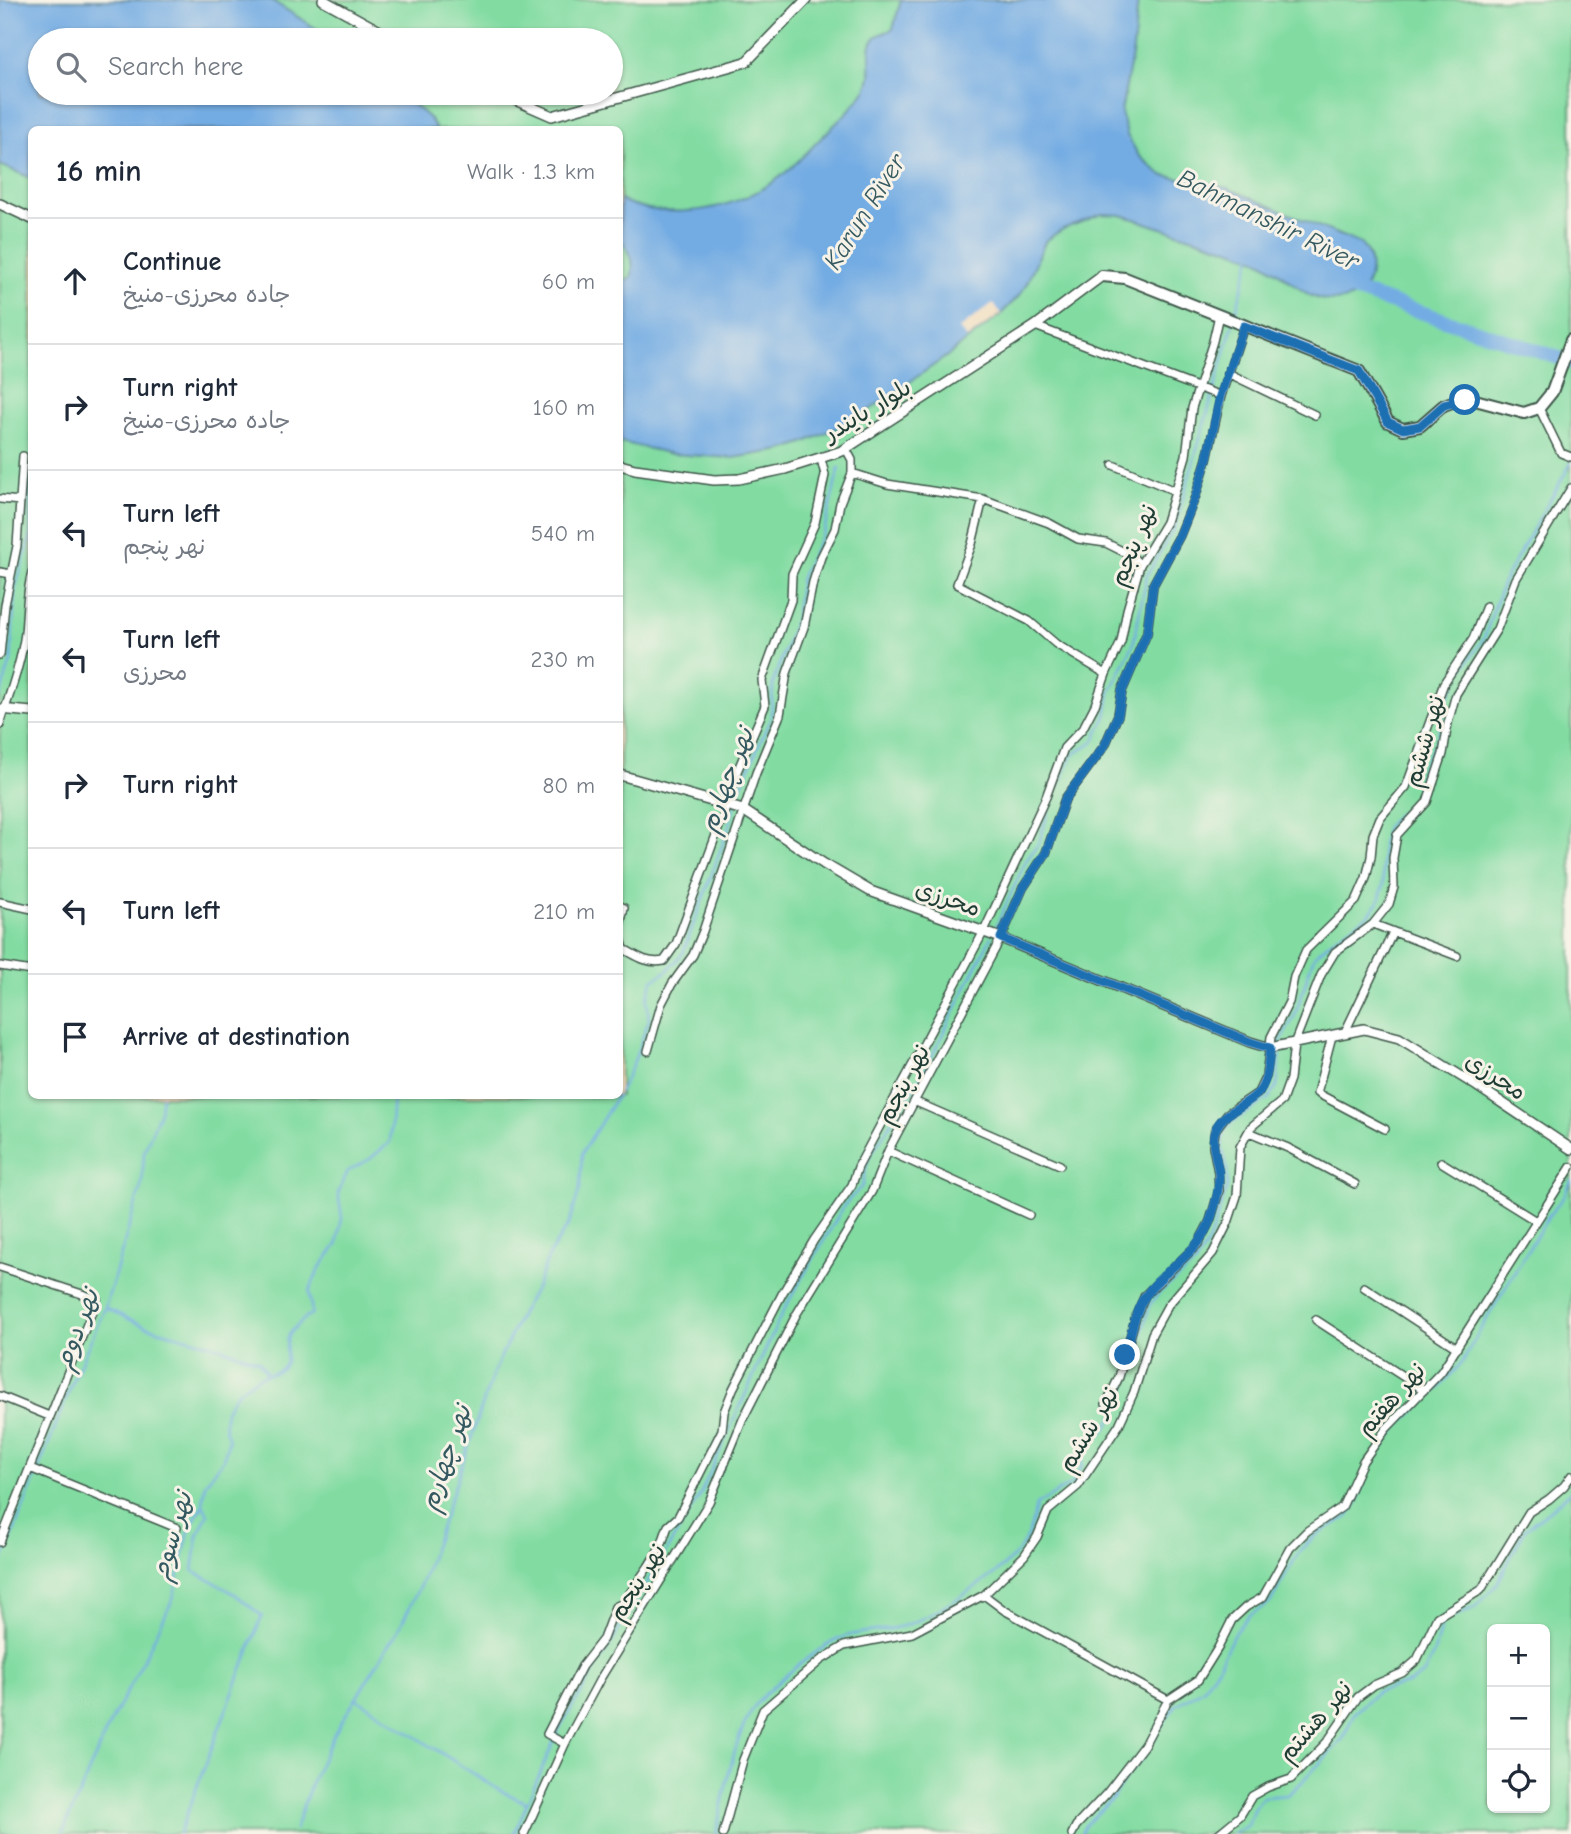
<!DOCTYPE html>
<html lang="en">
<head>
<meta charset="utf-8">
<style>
  body { margin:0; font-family:"Comic Neue","Playpen Sans Arabic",sans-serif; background:#f6f6f7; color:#1f2937 }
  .controls { position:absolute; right:21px; bottom:21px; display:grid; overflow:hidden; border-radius:10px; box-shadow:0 2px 5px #0004 }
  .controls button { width:63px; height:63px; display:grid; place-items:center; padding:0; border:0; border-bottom:2px solid #e0e1e3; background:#fff; color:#1f2937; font:35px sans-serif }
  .stop { position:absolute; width:21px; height:21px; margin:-16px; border:5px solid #1f6fb2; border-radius:50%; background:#fff }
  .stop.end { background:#1f6fb2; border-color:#fff; box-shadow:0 2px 7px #0008 }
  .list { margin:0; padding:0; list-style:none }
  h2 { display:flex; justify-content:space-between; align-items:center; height:91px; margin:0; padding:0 28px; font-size:30px }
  h2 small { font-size:23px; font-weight:400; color:#747a83 }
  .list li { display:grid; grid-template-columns:46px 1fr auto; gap:21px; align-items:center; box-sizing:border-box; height:126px; padding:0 28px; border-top:2px solid #e0e1e3 }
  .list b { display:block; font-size:26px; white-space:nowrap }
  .list p { margin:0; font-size:23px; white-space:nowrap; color:#747a83 }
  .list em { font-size:23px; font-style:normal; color:#747a83 }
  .icon { flex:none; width:38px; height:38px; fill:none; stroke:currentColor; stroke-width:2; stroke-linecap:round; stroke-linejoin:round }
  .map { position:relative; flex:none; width:1571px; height:1834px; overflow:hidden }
  .search { position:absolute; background:#fff; box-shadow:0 2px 5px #0004; left:28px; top:28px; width:595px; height:77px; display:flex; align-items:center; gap:18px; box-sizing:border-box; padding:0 24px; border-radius:38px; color:#747a83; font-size:26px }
  .panel { position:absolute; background:#fff; box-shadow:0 2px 5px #0004; left:28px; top:126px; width:595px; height:973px; border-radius:10px }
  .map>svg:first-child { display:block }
  .green { fill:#82dca2; stroke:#508c6b; stroke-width:2; fill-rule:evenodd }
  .water { fill:#73ace3; stroke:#49748c; stroke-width:2 }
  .pier { fill:#f1dcbb }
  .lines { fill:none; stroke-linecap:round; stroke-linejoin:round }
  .stream { stroke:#73ace3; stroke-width:2.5 }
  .river { stroke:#73ace3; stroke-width:14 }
  .minor-casing { stroke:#3e5548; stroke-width:10 }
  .tertiary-casing { stroke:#3e5548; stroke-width:12 }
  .secondary-casing { stroke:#3e5548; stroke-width:14 }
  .minor { stroke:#fff; stroke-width:7 }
  .tertiary { stroke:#fff; stroke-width:9 }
  .secondary { stroke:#fff; stroke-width:10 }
  .route { stroke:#1f6fb2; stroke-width:9 }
  .labels { text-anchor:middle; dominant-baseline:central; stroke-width:6; stroke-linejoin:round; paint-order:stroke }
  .street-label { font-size:24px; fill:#1f3d34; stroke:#f7f3e8 }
  .water-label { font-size:26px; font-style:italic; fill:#345960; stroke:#f7f3e8 }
</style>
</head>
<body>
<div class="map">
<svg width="1571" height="1834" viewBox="0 0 1571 1834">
  <rect width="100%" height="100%" fill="#f7f3e8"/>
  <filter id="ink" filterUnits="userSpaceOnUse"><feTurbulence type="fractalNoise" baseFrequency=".0143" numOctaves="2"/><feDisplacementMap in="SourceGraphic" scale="14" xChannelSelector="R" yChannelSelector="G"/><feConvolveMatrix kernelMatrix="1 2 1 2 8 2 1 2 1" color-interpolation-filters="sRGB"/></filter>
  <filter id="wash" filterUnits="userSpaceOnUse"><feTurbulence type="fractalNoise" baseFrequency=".00686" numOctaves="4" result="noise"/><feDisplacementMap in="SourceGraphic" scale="28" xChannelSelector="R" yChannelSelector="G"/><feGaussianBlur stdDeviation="1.57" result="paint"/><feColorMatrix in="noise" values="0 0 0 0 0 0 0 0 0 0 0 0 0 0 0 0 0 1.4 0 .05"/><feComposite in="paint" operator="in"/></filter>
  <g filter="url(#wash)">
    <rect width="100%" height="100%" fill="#f1dcbb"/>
    <path class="green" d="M0,0h1571v1834h-1571zM40,40h571v53h-571zM32,130h588v966h-588zM1492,1629h53v179h-53z"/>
    <path class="water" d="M0,0h271l63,40h-294v53h360l30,26 6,10 -404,1 -1,48 -31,-13z
      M901,0h237l-5,50 -12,62 6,23 12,21 23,19 65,13 134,56c8,8 11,18 9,30 -5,28 -38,32 -60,21 -19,-10 -34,-28 -54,-36 -39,-16 -82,-26 -122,-40l-13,-4 -19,-1 -39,15 -17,11 -20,45 -8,12 -17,17 -54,42 -92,64 -52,23 -21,7 -49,8 -61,-4 -52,-12v-160l11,-4c4,-16 0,-27 -11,-38v-40c50,22 112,11 156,-20 18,-13 32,-29 47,-44 15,-14 32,-30 43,-47 10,-17 -2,-40 9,-51 4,-5 13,-6 18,-9z"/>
    <path class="pier" d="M993,303l8,11 -34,25 -8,-10z"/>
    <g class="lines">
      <path class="stream" d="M1234,318l17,-61
        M0,696l11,-35 4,-72 16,-53 -1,-55 2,-7
        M994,931l32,-70 13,-18 12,-41 22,-47 21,-14 12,-25 4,-24 23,-47 14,-70 28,-49 58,-202
        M1280,1042l15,-27 19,-59 23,-20 32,-21 10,-14 4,-15 -1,-42 4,-17 10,-11 14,-9 7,-14 5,-26 15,-28 11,-42 13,-26 23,-33 19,-56 68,-119
        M620,1091l13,-27 16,-44 -2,-21 6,-19 14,-9 16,-18 47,-129 7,-28 34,-79 2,-34 22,-63 6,-43 23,-46 15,-63
        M105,1308l42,19 63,17 49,17 8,13
        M0,1567l75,-191 30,-68 37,-125 2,-31 16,-41 2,-15
        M357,1699l142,91 28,13
        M295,1829l17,-48 22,-47 67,-109 22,-46 70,-205 28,-61 16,-27 13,-33 19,-29 11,-36 2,-35 35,-57
        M62,1834l46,-107 33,-62 32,-66 17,-72 13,-22 2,-21 18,-24 6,-21c-13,-25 5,-49 28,-61 10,-6 23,-3 28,-15 3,-6 0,-15 2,-22 3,-12 15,-20 25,-28l-3,-21 10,-23 18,-24 5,-27 -4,-25 10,-22 22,-12 20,-17 3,-46
        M179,1834l83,-218 -27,-22 -42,-23 5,-37 10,-20 -5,-9
        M514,1834l45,-105 141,-234 83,-184 62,-107 17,-18 6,-27 57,-89 66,-133
        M716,1834c7,-35 19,-105 41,-131 17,-20 65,-59 89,-67 21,-6 43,-4 63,-12 27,-10 88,-48 107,-70 11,-13 17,-32 20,-49l37,-22 8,-15 4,-20 20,-18 12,-19 12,-32 21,-75 10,-12 35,-28 14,-23 18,-54v-19l-5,-20 1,-15 8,-10 38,-25 8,-12 3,-38
        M1081,1834l4,-9 29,-28 12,-21 19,-21 15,-28 16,-22 27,-16 15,-22 17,-35 13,-16 22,-13 30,-53 20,-18 28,-15 10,-16 10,-33 30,-42 43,-40 22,-25 20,-36 66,-110 14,-17 8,-17
        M1233,1834l15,-9 6,-17 9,-11 24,-2 15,-13 41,-43 11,-26 23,-21 33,-9 13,-8 11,-22 8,-32 34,-14 21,-23 28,-55 25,-19 21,-19"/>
      <path class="river" d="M1345,287l226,75"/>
    </g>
  </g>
  <g filter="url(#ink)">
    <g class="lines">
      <defs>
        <path id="minor" d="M1035,326l186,70
          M1228,373l87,42
          M1539,408l22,45 10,4
          M1113,465l62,26
          M852,473l35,11 96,15 -11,45 -15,40 72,37 27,23 50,30
          M0,499l20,2
          M983,499l66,24 29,16 28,4 26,13 8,9
          M0,572l11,2
          M0,655l5,-50 12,-59 6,-90
          M0,725c9,-30 21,-61 25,-92 2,-21 1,-40 7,-61
          M0,902l32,7
          M620,906l4,2 -4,17
          M1373,924l84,32
          M620,935l4,14c14,8 24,15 40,12l12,-17 51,-139 9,-31 29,-68 -3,-26 29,-80 1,-26 23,-51 10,-48 -4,-16
          M0,966l32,5
          M1345,1032l48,-100
          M1332,1036l-15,57 68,36
          M648,1051l13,-46 11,-21 21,-29 10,-24 53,-158 24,-58 7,-42 17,-46 9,-45 8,-25 14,-28 5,-26 12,-30v-13l-6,-11
          M916,1102l144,63
          M1249,1132l39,16 67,36
          M888,1151l141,64
          M1441,1162l95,59
          M0,1267l97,32 -97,243
          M1364,1287l93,61
          M1316,1320l108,70
          M0,1396l49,20
          M1106,1404l13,-27 17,-61 9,-21 53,-51 12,-23 9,-30 -1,-19 -5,-26 2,-16 12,-16 31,-21 8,-17 5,-39 18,-35 5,-25 12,-27 50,-49 10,-23 5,-21 2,-22 7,-17 26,-31 38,-104 29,-44 13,-33
          M30,1468l147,60
          M984,1595l20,15 164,90
          M565,1744l-18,-10 35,-68 21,-27 12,-32 8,-4 25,-36 13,-21 7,-20 10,-9 44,-87 2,-18 9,-23 49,-95 32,-54 38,-55 6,-18 126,-236 62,-134 18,-49 19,-20 12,-23 11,-31 15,-32 6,-32 13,-45 26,-43 20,-66 6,-48 21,-67 6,-26
          M524,1834l41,-90 35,-65 109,-177 34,-83 53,-104 76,-124 16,-40 113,-213 22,-50 23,-35 19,-54 40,-54 13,-30 4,-24 25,-58 6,-48 27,-50 16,-40 11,-36 14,-63 23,-70
          M723,1834l20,-74 20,-50 58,-50 23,-14 68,-13 72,-38 40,-39 13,-19 11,-26 30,-25 41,-61 15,-33 18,-58 16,-29 45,-52 15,-30 9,-27 3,-49 11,-20 31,-26 8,-22 4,-35 27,-69 14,-23 38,-28 16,-20 5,-17 -1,-29 4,-23 30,-33 16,-48 5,-31 8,-29 41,-65 19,-50 55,-91
          M1072,1834l4,-8 31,-33 37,-48 24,-45 30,-20 20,-32 14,-28 14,-13 17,-10 27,-49 17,-17 35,-24 21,-46 23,-32 55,-57 130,-205
          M1218,1834l22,-18 12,-20 16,-9 23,-8 36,-37 31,-45 16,-12 28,-12 15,-13 20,-43 44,-27 48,-78 20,-13 15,-13 7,-10"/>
        <path id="tertiary" d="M323,0l73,40
          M499,93l53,23 194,-54 60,-62
          M0,204l32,15
          M620,465l15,4 79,11 25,-1 46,-10 57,-18 193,-125 67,-50
          M0,709l32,3
          M620,775l123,35 81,54 46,27 131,47 249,104 20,6 94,-19 35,9 78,48 94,63"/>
        <path id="secondary" d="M1102,276l23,2 234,93 29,51 15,7 17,-3 24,-21 11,-4 20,-1 49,13 15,-5 13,-16 19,-52"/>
      </defs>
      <use href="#minor" class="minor-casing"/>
      <use href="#tertiary" class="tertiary-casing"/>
      <use href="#secondary" class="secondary-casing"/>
      <use href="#minor" class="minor"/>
      <use href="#tertiary" class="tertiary"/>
      <use href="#secondary" class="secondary"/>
    </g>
  </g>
  <g class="lines" filter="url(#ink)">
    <path class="route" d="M1125,1355c6,-19 9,-44 21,-60 20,-29 52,-39 65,-77 5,-15 8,-28 8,-42 -1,-16 -10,-33 -3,-48 9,-17 28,-21 41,-34 11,-11 11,-31 13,-46l-20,-6 -249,-104 22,-50 23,-35 19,-54 40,-54 13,-30 4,-24 25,-58 6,-48 27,-50 16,-40 11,-36 13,-63 24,-70 115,45 29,51 15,7 17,-3 24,-21 21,-5"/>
  </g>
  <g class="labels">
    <g class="street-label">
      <text transform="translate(867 410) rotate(-31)">بلوار بایندر</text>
      <text transform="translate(1133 545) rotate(-67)">نهر پنجم</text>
      <text transform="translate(1424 741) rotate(-74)">نهر ششم</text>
      <text transform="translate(948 898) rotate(19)">محرزی</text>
      <text transform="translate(1496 1076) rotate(33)">محرزی</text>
      <text transform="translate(903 1084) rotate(-62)">نهر پنجم</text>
      <text transform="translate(1391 1399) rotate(-48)">نهر هفتم</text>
      <text transform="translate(1088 1429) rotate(-59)">نهر ششم</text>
      <text transform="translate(637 1582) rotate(-58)">نهر پنجم</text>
      <text transform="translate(1315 1721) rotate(-49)">نهر هشتم</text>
    </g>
    <g class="water-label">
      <text transform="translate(865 212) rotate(-58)">Karun River</text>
      <text transform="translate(1268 220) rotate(26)">Bahmanshir River</text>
      <text transform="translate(727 780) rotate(-69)">نهر چهارم</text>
      <text transform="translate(77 1329) rotate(-69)">نهر دوم</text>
      <text transform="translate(446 1458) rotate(-71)">نهر چهارم</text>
      <text transform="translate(172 1536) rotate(-74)">نهر سوم</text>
    </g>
  </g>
</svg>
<div class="controls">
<button>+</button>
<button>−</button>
<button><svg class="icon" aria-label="locate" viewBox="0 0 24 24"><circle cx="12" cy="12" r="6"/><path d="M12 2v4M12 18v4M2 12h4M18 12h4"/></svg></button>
</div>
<div class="stop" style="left:1465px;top:400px"></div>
<div class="stop end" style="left:1125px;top:1355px"></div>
<div class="search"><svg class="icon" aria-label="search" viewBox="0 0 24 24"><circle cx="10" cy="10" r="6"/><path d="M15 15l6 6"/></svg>Search here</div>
<section class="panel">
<h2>16 min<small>Walk · 1.3 km</small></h2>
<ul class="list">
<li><svg class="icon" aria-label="ahead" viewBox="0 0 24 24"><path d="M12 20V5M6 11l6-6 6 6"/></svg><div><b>Continue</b><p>جاده محرزی-منیخ</p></div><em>60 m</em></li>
<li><svg class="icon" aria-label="right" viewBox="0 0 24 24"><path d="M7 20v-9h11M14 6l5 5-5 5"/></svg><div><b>Turn right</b><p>جاده محرزی-منیخ</p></div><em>160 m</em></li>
<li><svg class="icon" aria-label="left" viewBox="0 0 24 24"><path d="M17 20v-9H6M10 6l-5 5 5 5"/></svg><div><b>Turn left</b><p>نهر پنجم</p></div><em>540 m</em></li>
<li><svg class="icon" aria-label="left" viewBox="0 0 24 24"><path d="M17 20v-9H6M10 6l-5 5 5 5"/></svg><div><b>Turn left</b><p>محرزی</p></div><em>230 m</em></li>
<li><svg class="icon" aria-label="right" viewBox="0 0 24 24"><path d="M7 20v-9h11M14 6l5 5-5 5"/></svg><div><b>Turn right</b></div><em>80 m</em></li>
<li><svg class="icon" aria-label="left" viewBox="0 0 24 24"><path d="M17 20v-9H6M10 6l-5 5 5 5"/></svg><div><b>Turn left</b></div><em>210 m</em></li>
<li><svg class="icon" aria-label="arrive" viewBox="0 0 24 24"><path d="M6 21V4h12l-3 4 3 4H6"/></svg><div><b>Arrive at destination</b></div></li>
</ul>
</section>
</div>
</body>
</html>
